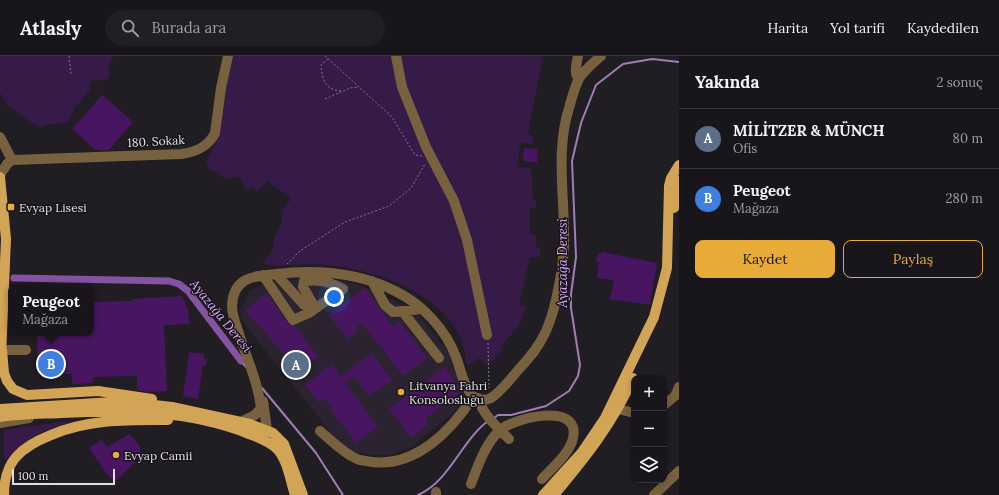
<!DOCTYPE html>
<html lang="tr">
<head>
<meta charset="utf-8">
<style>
  body { margin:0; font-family:Lora,serif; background:#211f23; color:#f1f3f6 }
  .controls { position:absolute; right:12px; bottom:12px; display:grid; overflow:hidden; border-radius:8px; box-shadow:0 2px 6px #0003 }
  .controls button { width:36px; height:36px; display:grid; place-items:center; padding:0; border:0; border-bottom:1px solid #363539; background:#18161a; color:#f1f3f6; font:20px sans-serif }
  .scale { position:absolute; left:12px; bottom:10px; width:103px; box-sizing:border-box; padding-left:4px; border:2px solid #e1dfe3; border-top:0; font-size:11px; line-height:14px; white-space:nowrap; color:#e1dfe3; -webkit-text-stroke:3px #171419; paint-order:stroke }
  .you { position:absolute; left:334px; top:241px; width:14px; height:14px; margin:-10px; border:3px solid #fff; border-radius:50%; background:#1a73e8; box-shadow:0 0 0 6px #1a73e833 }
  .badge { display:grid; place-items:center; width:26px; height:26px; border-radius:50%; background:#e8ab37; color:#fff; font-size:13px; font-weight:700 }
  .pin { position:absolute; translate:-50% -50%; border:2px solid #fff; box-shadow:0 1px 4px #0006 }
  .popup { position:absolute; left:8px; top:228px; width:86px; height:52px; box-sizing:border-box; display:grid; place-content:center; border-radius:8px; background:#18161a; filter:drop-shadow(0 1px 3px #0005); font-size:13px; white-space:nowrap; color:#9f9fa2 }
  .popup b { font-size:15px; color:#f1f3f6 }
  .popup::after { content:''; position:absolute; left:50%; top:100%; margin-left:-8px; border:8px solid transparent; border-top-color:#18161a }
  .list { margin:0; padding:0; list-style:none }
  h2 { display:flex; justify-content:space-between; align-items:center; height:52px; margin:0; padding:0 16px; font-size:17px }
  h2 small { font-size:13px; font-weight:400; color:#9f9fa2 }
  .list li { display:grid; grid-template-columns:26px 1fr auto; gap:12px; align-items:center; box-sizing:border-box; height:60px; padding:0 16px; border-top:1px solid #363539 }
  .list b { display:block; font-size:15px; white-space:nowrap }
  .list p { margin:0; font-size:13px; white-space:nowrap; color:#9f9fa2 }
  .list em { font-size:13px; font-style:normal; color:#9f9fa2 }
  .actions { display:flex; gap:8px; padding:12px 16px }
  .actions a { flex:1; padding:9px 0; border:1px solid #e8ab37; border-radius:8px; text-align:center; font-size:14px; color:#e8ab37 }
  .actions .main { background:#e8ab37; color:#111 }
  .icon { flex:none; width:22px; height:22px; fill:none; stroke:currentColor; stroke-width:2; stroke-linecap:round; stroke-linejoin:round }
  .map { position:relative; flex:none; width:679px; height:439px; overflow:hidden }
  header { display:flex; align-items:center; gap:24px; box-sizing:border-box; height:56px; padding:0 20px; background:#18161a; border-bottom:1px solid #363539 }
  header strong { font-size:19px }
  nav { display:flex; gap:22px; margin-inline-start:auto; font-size:14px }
  .search { width:280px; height:36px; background:#211f23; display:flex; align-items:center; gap:10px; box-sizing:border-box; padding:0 14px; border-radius:22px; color:#9f9fa2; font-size:15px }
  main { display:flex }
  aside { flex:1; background:#18161a }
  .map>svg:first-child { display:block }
  .built { fill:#2b2430 }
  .green { fill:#361a47 }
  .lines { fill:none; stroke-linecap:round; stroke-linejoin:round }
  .stream { stroke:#a07db6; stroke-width:2 }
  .canal { stroke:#8453a2; stroke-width:7 }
  .building { fill:#481661 }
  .path { stroke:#7e7c81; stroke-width:1; stroke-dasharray:2 2; stroke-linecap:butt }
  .minor { stroke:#77613e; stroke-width:10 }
  .major { stroke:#d1a456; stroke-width:10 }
  .poi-dot { fill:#e8ab37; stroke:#171419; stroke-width:1.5 }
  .labels { text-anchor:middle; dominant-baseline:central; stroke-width:3; stroke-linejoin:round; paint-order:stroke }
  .street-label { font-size:12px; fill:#e1dfe3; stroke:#171419 }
  .poi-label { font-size:12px; fill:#e1dfe3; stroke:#171419; text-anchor:start }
  .water-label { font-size:13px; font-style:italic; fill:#dda9fe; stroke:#171419 }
</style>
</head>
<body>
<header>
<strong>Atlasly</strong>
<div class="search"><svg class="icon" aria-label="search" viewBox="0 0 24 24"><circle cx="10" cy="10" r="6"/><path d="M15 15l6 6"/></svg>Burada ara</div>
<nav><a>Harita</a><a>Yol tarifi</a><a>Kaydedilen</a></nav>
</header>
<main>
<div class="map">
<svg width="679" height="439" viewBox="0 0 679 439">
  <rect width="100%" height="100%" fill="#201d23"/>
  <path class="built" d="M320,221l38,7 57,27 33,40 20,49 -55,46 -23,9h-18l-17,-3 -15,-9 -9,-10 -88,-111 -3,-11 9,-20 19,-8z"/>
  <path class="green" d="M0,0h114l-5,9v13l-7,3c-5,-2 -9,-2 -12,3l1,5 -16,19 -7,15 -19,1 -9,4 -30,-20 -10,-15z
    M231,0h312l-15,78 5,2v8l-13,-1 -2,24 13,1 2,32h3v8h-6v26l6,1v12l4,1v9h-10l-11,48 7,2 -7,19 -19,21 3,4 -17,15 -6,-8 -13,8c-2,-9 -3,-21 -7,-29 -22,-50 -102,-73 -152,-73 -9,0 -39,4 -45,-1l9,-13 3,-14 7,-14 -1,-11 10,-12 -24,-18 -10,11 -4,-4 -8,1 -4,-10 -5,-2 -11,2 -8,-7 -8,-2 -3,-8 13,-29z
    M59,366h15c-31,8 -47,14 -68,38l-2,-1v-29z"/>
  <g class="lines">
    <path class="stream" d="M241,305l5,6
      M262,332l54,65 27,42
      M494,362l4,-3h13l35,-9 23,-15 9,-15 2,-11 -9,-57v-14l5,-37 -4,-96 9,-38 15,-38 27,-21 29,-5 27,3
      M418,439c32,-14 43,-54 70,-74"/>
    <path class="canal" d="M14,222l155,3 10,3 9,7 53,70"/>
  </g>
  <path class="building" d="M102,39l31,27 -24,28h-13l-24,-21z
    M524,92l14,1 -1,14 -14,-2z
    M602,196l55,11 -7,42 -40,-6 4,-19 -17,-2 2,-16h-3l2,-9 3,1z
    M365,232l27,38 7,-5 28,37 -24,18 -41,-53 -7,6 2,3 -10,7 -18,-24z
    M267,237l21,31 6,2 24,30 -21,17 -15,-21 -37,-42z
    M182,240l6,14 1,14 -25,1 3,66 -17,1 -13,-2v-14l-44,1v6l-21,1v-10l-34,1 -1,-42h54v-31l42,-1v-2z
    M189,296l15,2v5h3l-1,7h-3l-5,33 -15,-3z
    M372,297l20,27 -23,17 -15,-21 -9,7 33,44 -22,16 -25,-33 2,-2 -8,-10 -6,5 -14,-18 27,-21 9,12z
    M444,311l17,24 -36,28 4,5 -18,13 -22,-28z
    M130,378l11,14 -5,13 -20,20 -7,-4 -20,-29 13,-9 5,8z"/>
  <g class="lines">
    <path class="path" d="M69,0l2,18
      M325,0l67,61 23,38 7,1
      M328,3l-7,6c1,14 4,25 20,26
      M325,43l25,-11 9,-1
      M287,208l13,-13 45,-29 44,-16 22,-18 14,-24
      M488,287l1,45"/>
    <path class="minor" d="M396,0l6,31 24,60 28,54 13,39 20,95
      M578,0c-1,7 -5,17 1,23
      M0,81l12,23
      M12,104l169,-6c15,-2 27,-7 34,-21l6,-45 7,-32
      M0,119l7,-11 5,-4
      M263,219l30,45 16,-7 34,-24c-13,-7 -24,-10 -39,-8l-1,6 10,17 -3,2 -6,-1 -28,-31
      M372,225l13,24 8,7 28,-3
      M403,256l36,46
      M2,294h24
      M478,342c5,17 19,29 31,41
      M263,345l4,29
      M664,349l11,-9 4,-9
      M618,353l16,4
      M241,366l14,-7 6,-7c-3,-25 -13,-47 -21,-71 -3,-10 -8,-21 -8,-31 1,-29 22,-30 44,-32 42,-5 83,-2 121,18 26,13 49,38 59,65 5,13 7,28 16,38 4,5 13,6 19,3 11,-7 20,-20 29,-30 9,-10 18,-20 24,-33 12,-23 21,-74 20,-100 0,-43 -8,-86 5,-127 3,-10 6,-23 11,-31 6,-8 14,-15 21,-21
      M0,367l29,-5
      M320,375c12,10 23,22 37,28 4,2 11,2 15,3 44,5 79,-31 101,-65
      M471,428c7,-18 14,-40 29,-54 14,-12 81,-29 73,8 -3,15 -21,30 -31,41
      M436,439v-3
      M654,439l25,-24"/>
    <path class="major" d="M0,121l6,62 -5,117
      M674,152l2,-22 3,-5
      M2,294l2,23 3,8 6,8 14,6 71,-4 54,8
      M0,353l113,-7 32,2 27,3 78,17 23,9 11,11 19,51
      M0,361c20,-3 40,-3 61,-4 63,-3 128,-3 188,21 10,4 22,8 29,16 10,12 12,30 17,45
      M4,439c0,-34 17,-48 47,-60 38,-16 76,-15 117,-15
      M543,439l39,-43 23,-34 49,-101 13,-49 2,-82 2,-8 8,-13
      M554,439c32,-38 59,-72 79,-117"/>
  </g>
  <g class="poi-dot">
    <rect x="7" y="147" width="8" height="8" rx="2"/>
    <circle cx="401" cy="336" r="4"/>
    <circle cx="116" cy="399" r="4"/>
  </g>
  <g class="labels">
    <g class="street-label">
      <text transform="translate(156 85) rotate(-3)">180. Sokak</text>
    </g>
    <g class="poi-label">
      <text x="19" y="151">Evyap Lisesi</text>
      <text x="409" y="329">Litvanya Fahri<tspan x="409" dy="14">Konsolosluğu</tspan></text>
      <text x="124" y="399">Evyap Camii</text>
    </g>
    <g class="water-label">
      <text transform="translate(562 207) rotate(-90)">Ayazağa Deresi</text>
      <text transform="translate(221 260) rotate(51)">Ayazağa Deresi</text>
    </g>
  </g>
</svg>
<div class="controls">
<button>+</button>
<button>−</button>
<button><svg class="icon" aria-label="layers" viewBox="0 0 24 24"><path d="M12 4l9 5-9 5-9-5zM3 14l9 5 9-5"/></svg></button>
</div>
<div class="scale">100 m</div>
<div class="you"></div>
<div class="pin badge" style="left:296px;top:309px;background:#5c6f8a">A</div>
<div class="pin badge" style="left:51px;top:308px;background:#3f7fe0">B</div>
<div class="popup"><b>Peugeot</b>Mağaza</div>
</div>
<aside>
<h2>Yakında<small>2 sonuç</small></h2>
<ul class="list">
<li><span class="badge" style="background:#5c6f8a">A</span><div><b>MİLİTZER &amp; MÜNCH</b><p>Ofis</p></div><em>80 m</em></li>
<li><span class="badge" style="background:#3f7fe0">B</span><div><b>Peugeot</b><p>Mağaza</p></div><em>280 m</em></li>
</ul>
<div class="actions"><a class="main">Kaydet</a><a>Paylaş</a></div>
</aside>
</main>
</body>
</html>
